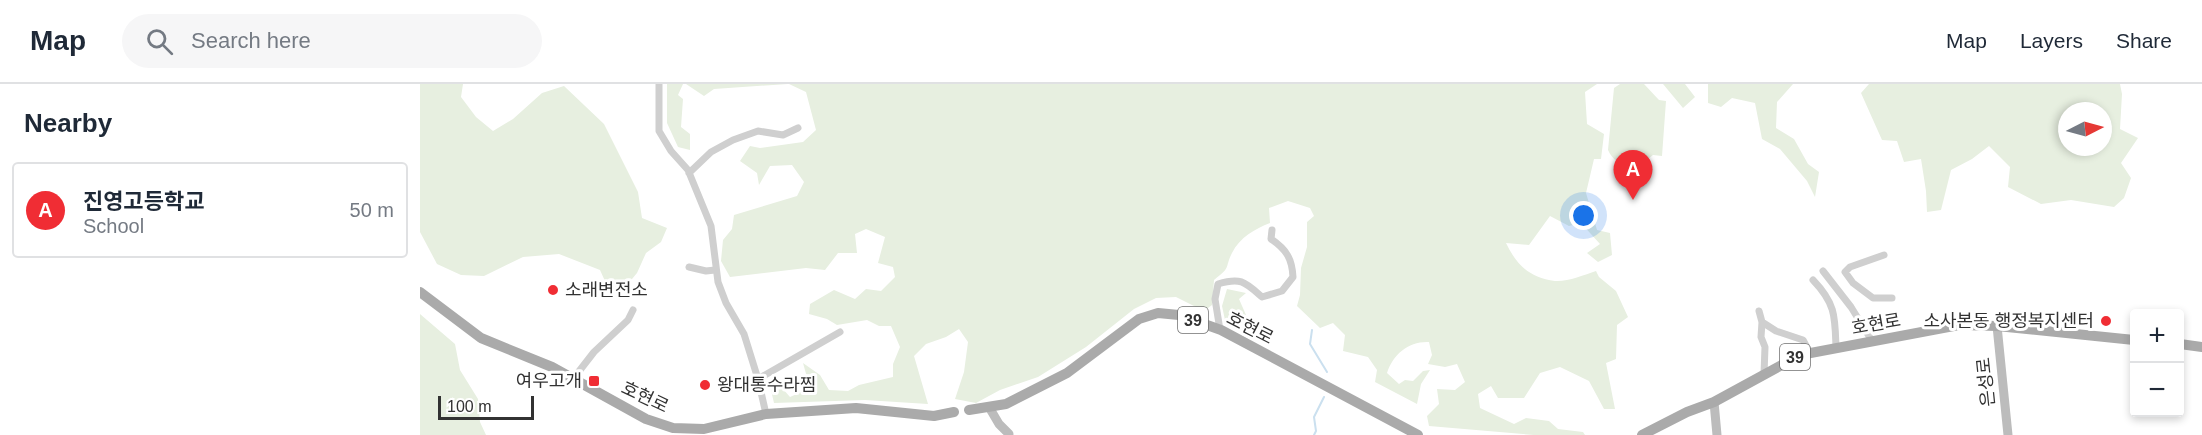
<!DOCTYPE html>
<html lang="en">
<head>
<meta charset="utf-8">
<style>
  body { margin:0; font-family:Helvetica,"Noto Sans KR",sans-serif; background:#f6f6f7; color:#1f2937 }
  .controls { position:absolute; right:18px; bottom:18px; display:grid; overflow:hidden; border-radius:6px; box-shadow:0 3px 9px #0003 }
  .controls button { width:54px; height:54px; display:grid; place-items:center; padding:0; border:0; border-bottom:2px solid #e0e1e3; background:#fff; color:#1f2937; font:30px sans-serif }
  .compass { position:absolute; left:1638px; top:18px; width:54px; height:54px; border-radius:50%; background:#fff; box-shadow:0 3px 9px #0003; rotate:84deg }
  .scale { position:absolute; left:18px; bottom:15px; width:96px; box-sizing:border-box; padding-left:6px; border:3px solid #323232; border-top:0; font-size:16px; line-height:21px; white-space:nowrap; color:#323232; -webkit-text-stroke:4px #fff; paint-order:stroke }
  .you { position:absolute; left:1164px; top:132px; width:21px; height:21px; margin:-15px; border:4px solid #fff; border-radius:50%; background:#1a73e8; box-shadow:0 0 0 9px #1a73e833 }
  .badge { display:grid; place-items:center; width:39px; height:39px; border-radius:50%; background:#f02d34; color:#fff; font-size:20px; font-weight:700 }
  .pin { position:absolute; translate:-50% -50px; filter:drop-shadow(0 2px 3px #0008) }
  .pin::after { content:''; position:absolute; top:32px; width:21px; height:18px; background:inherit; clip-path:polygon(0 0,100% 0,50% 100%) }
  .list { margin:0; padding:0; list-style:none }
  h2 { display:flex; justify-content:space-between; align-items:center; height:78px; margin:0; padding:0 24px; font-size:26px }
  h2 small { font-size:20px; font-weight:400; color:#747a83 }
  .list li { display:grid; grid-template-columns:39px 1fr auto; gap:18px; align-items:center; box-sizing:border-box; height:96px; margin:0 12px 12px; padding:0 12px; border:2px solid #e0e1e3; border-radius:6px }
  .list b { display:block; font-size:22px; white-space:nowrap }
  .list p { margin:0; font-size:20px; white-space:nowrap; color:#747a83 }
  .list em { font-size:20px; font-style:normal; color:#747a83 }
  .icon { flex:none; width:33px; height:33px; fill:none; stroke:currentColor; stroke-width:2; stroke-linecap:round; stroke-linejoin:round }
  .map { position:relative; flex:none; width:1782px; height:351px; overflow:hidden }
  header { display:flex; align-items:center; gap:36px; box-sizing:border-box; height:84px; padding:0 30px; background:#fff; border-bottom:2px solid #e0e1e3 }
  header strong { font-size:28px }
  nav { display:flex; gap:33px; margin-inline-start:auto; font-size:21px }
  .search { width:420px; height:54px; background:#f6f6f7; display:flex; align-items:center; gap:15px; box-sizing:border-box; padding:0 21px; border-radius:33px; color:#747a83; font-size:22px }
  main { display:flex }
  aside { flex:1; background:#fff }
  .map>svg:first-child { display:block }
  .green { fill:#e7efe0; fill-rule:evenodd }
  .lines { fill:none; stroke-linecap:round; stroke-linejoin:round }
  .stream { stroke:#cbe0ef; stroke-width:2 }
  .street { stroke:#cfcfcf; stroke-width:7 }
  .secondary { stroke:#bcbcbc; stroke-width:9 }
  .primary { stroke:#aaa; stroke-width:10 }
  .poi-dot { fill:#f02d34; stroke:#fff; stroke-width:2 }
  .labels { text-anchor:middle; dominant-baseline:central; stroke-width:6; stroke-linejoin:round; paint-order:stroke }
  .shield { fill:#fff; stroke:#707070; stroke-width:1.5 }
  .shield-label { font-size:16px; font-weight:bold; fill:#323232 }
  .poi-label { font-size:18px; fill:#323232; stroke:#fff; text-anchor:start }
  .street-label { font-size:18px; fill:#323232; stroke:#fff }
</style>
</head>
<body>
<header>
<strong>Map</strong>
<div class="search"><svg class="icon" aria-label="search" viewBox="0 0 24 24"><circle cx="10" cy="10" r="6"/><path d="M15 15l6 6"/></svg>Search here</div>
<nav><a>Map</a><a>Layers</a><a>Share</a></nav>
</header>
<main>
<aside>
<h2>Nearby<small></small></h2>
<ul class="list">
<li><span class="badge">A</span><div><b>진영고등학교</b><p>School</p></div><em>50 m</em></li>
</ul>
</aside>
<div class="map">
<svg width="1782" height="351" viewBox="0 0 1782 351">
  <rect width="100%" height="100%" fill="#fff"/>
  <path class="green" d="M0,0h43l-2,13 15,20 17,14 20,-12 29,-26 22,-7 40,38 34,68 4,26 25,10 -6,14 -15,11 -9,20 -15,18 -13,-1 -9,-20 -41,-16 -36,3 -39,19 -23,-1 -24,-11 -17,-32z
    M247,0h16l-5,11 5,4 -2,28 9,7v16l-12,-3 -11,-24z
    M266,0h102l-74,5 -10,7z
    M369,0h808l-12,8 2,32 17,10 -3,25h-7l-8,34 11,37 13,3 2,22 -14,7 -11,-9 13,-9 -19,-21 -12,3 -19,-10 -21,29 -23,-2c10,21 23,35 49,38 12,1 29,-6 41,-10l3,6 17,14 12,26 -11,8 -1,34 -10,4 9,46h-11l-15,-28 -29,-14 -20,6 -16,25h-26l-7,-12 -13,8 2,14 34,16 12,-6 23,3 9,8 25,3 2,3h-51l-105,-9 -2,-10 12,-12 -2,-15 18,1 10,-8 -8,-18 -12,3 -17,-3 4,-9 -3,-13c-20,-1 -36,12 -42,31l12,11 6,-4 8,1 10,-10 7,-1 -9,14 -4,20 -42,-22 2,-12 -9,-13 -25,-6 2,-16 -12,-12 -13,5 -23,-22 3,-11 1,-27 6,-21v-25l7,-6 -4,-8 -22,-7 -19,7 1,15c-15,6 -30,14 -38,30 -8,16 0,13 -18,27l-2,25 -8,6 -28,-14 -20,1 -22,11 -48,38 -48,30 -38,13 -24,13 -21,-4 9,-27 4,-30 -9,-13 -13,8 -20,7 -12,12 14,48 -63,-4 -91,3 -4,-17 6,-5 14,16 20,-9 -7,-25 17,12 9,15 19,1 11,-6 34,-8v-13l7,-17 -9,-21h-12l-12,-6 -30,5 -10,-6 -18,-5 1,-10 24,-14 21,9 11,-10 15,2 14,-14 -2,-10 -15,-4 7,-26 -19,-8 -11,5 2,19h-19l-13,17 -19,-2 -76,9 -9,-16 2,-21 9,-11 2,-14 63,-19 7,-14 -12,-17 -22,1 -11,19 -2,-12 -17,-12 10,-15 10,2 43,-6 13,-12 -10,-38z
    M1200,0h24l15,16 7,1 -4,55 -9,-1c-15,13 -36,15 -45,-5l6,-62z
    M1243,0h22l10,13 -12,11z
    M1288,0h85l-16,18 -1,26 18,11 14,25 11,8 -4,25 -8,-16 -27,-32 -18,-10 -7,-36 -23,-5 -11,9 -13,-4z
    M1449,0h251l2,10 -2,35 18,9 -17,25 10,15 -7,20 -10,9 -43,-7 -30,4 -33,-17 2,-20 -21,-21 -17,13 -21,11 -10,40 -14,2 -1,-21 -5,-32 -17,3 -7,-21 -15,-1 -21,-47zM1647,27h36v36h-36z
    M807,205l19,4 -7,6 7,16 -9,4 -3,4 -9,-3 -3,-14z
    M0,230l35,30 5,26 18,29 2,23 6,13h-66z"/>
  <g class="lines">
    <path class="stream" d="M892,246l-2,14 17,28
      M894,351l2,-4 -2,-14 10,-20"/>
    <path class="street" d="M239,0v47l12,20 17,19 23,56 7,56 8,21 18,31 14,45 8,35
      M269,89l22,-21 22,-12 25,-9 25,4 15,-7
      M1464,171l-34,12 -5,5 8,11 20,15h19
      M269,183l17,4 9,-1
      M1403,187l28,36 21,34
      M1393,196c23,24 22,37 23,68
      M1339,227l3,11 -1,15 4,10 -1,27
      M1342,238l14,9 27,9 7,13
      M800,246l-5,-31 3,-15c23,-7 27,-2 44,13l20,-6 11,-14c-1,-18 -6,-27 -22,-38l1,-9
      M153,295l21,-27 34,-32 5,-10
      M338,295l82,-47"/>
    <path class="secondary" d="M1577,242l11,109
      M1294,318l3,33
      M569,323l10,17 10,10"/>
    <path class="primary" d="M0,208l61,46 71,29 94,52 27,9 31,1 62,-15 90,-6 78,8 20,-4
      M1760,260l22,3
      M549,326l37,-6 61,-31 72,-54 19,-6 21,2 42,15 197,105
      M1222,351l45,-23 27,-10 86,-47 159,-30 38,1 137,14"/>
  </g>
  <g class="poi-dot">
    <circle cx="133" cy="206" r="6"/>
    <circle cx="1686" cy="237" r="6"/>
    <rect x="168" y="291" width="12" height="12" rx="3"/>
    <circle cx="285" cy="301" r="6"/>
  </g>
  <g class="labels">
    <g class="shield">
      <rect x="758" y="223" width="30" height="26" rx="4.5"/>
      <rect x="1360" y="260" width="30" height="26" rx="4.5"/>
    </g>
    <g class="shield-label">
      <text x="773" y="236">39</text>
      <text x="1375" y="273">39</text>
    </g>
    <g class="poi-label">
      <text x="145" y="206">소래변전소</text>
      <text x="1674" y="237" text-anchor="end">소사본동 행정복지센터</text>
      <text x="162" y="297" text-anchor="end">여우고개</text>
      <text x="297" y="301">왕대통수라찜</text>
    </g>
    <g class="street-label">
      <text transform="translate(1456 240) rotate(-10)">호현로</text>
      <text transform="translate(830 244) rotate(27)">호현로</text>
      <text transform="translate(1566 298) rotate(-96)">은성로</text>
      <text transform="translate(225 313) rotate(25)">호현로</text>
    </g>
  </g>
</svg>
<div class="controls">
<button>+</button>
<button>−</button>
</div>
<svg class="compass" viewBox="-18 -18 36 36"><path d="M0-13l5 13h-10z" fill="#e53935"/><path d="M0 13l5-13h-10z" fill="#747a83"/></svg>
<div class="scale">100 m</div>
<div class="you"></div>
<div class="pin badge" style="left:1213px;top:116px">A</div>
</div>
</main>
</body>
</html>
